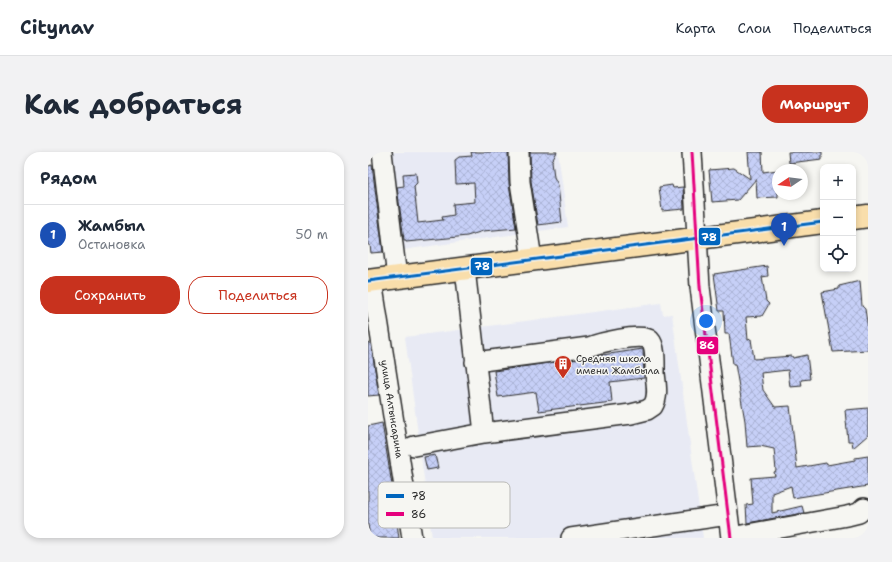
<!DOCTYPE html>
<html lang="ru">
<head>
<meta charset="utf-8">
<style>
  body { margin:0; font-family:"Shantell Sans",sans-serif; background:#f2f2f3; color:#1f2937 }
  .controls { position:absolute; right:12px; top:12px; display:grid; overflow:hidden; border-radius:8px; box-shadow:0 2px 6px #0003 }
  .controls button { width:36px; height:36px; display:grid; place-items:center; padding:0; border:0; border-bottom:1px solid #e0e1e3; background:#fff; color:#1f2937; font:20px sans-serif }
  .compass { position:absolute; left:404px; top:12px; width:36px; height:36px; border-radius:50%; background:#fff; box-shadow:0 2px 6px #0003; rotate:257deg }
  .you { position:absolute; left:338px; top:169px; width:14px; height:14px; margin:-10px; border:3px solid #fff; border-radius:50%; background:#1a73e8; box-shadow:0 0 0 6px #1a73e833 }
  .badge { display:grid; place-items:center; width:26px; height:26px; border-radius:50%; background:#c8321e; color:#fff; font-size:13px; font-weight:700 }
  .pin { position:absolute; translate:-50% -33px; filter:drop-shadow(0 1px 2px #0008) }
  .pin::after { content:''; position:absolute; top:21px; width:14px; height:12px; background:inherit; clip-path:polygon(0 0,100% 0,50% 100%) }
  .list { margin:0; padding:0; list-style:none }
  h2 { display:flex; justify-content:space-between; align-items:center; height:52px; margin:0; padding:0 16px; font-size:17px }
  h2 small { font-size:13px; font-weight:400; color:#747a83 }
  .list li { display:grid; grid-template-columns:26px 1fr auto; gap:12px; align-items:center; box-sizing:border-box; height:60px; padding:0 16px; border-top:1px solid #e0e1e3 }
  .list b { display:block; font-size:15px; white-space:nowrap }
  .list p { margin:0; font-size:13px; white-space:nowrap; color:#747a83 }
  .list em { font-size:13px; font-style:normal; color:#747a83 }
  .actions { display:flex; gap:8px; padding:12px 16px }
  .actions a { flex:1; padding:9px 0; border:1px solid #c8321e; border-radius:16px; text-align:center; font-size:14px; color:#c8321e }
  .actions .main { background:#c8321e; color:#fff }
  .icon { flex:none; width:22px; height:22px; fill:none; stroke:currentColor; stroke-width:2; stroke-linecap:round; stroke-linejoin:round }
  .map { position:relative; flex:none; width:500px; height:386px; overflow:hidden; border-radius:16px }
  header { display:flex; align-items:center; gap:24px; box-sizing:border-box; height:56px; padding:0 20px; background:#fff; border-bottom:1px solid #e0e1e3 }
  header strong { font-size:19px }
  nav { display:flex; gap:22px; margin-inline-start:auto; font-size:14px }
  .intro { display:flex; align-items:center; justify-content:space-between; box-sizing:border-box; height:96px; padding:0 24px }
  h1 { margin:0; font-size:28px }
  .button { padding:10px 18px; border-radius:16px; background:#c8321e; color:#fff; font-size:14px; font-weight:700 }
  main { display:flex; gap:24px; padding:0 24px }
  aside { flex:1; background:#fff; border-radius:16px; box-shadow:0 2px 6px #0003 }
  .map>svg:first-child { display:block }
  .built { fill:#e8eaf4 }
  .building { fill:url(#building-cross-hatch); stroke:#2b2b2b }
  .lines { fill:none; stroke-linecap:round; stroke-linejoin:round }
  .minor-casing { stroke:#2b2b2b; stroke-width:22 }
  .highway-casing { stroke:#2b2b2b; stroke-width:25 }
  .minor { stroke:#f6f6f2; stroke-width:19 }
  .highway { stroke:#f9deab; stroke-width:22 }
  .bus-1-casing { stroke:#f6f6f2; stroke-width:6 }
  .bus-2-casing { stroke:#f6f6f2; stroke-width:6 }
  .bus-1 { stroke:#0065bd; stroke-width:3 }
  .bus-2 { stroke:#e5007d; stroke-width:3 }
  .labels { text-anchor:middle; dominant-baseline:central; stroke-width:3; stroke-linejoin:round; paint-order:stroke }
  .poi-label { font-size:10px; fill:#2b2b2b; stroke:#f6f6f2; text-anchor:start }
  .street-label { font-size:10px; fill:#2b2b2b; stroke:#f6f6f2 }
  .key { fill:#f6f6f2; stroke:#b9b9b6; stroke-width:1 }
  .key-label { font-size:11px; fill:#2b2b2b }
  .line-badge { stroke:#f6f6f2; stroke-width:1.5 }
  .badge-label { font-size:11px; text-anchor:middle; font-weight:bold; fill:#fff }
</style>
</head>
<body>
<header>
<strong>Citynav</strong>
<nav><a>Карта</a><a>Слои</a><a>Поделиться</a></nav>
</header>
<div class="intro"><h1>Как добраться</h1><a class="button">Маршрут</a></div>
<main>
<aside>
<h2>Рядом<small></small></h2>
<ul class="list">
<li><span class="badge" style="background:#1a4fb4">1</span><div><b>Жамбыл</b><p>Остановка</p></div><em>50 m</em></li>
</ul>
<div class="actions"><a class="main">Сохранить</a><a>Поделиться</a></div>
</aside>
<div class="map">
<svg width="500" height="386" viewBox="0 0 500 386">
  <defs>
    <pattern id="building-cross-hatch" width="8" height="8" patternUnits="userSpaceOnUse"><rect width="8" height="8" fill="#c6cff7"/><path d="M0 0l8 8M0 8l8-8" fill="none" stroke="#aab2d4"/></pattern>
  </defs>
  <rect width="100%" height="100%" fill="#f6f6f2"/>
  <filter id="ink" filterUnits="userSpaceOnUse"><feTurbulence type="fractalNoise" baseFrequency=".025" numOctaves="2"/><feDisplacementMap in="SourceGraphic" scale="8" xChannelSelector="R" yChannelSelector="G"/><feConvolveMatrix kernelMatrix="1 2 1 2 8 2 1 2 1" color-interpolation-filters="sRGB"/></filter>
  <g filter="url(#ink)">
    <path class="built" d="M21,0h169l10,75 -166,23z
      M293,151l2,12 9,-1 31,224h-271l-27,-201z"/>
    <path class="building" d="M103,0h37l1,32 7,44 -33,3 -16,5 -19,2 -42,4v-2h-2l-7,-53 7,-1 -1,-12 13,-1 1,10 -3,3 4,37 25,-3 -1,-3 12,-2 -1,-11 22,-2 -1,-19 -18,1 -1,-24 4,-3 13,-1z
      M162,0h27l-5,9 2,16 4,8 4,37 -24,3 -7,-44z
      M380,0h14l1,20 15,-2v27l-21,1 -1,-19 -18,21 -26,2 -3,-32 25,-2 16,11z
      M420,0h34v7l-33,4z
      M4,13l11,87 -12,1 -1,-8h-2v-79z
      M304,33l1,3 10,-1 1,22 -22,2 -3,-24z
      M399,114l1,10 -6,1 4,24 3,3 -7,12 -16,1 2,23 3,-1 3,20 38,-3 1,2 14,-3 3,24 -9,1 1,6 -12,1 -2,-17 -27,3 2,17 12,17 15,-1 7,62 29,-5 1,2 28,-5v-2l13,-2v30l-75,12 -2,-12 -19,7v20l30,-7 2,7 -57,10 -1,-18 7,-1 -2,-26 24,-2 -1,-4 2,-1 -2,-22 -14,-3 -13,1 -2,-26 -10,-57h-2l-4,-30h-4l-1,-23h-5l-5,-37z
      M492,129l2,25 3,3 3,20v21l-35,2 -11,-60 17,-3v-3z
      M0,190l3,2 8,51 -11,1z
      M275,197l1,29 -34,4 2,20 -73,9 -3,-19 -38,5 -4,-26z
      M500,256v27l-15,13 -1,-7h-4l-3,-31z
      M14,271l15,93h-1l3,22h-29l-2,-14v-98z
      M67,303l3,13 -11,2 -3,-13z"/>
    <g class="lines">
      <defs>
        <path id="minor" d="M14,0l15,126
          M151,0l1,30 12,77
          M324,0l8,135 31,251
          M97,117l19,164
          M4,129l40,257
          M46,294l70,-13 147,-19 16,-4 6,-4c6,-10 3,-22 2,-33 0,-9 1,-27 -5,-33 -8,-8 -51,3 -61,7l-114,15
          M363,385l116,-21 12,-3 5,-5
          M203,386l157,-23"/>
        <path id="highway" d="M485,66l15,-2
          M0,129l455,-59"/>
      </defs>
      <use href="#minor" class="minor-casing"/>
      <use href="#highway" class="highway-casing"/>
      <use href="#minor" class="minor"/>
      <use href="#highway" class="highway"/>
      <defs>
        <path id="bus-1" d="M0,129l455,-59"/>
        <path id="bus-2" d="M324,0l8,135 31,251"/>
      </defs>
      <use href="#bus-1" class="bus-1-casing"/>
      <use href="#bus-2" class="bus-2-casing"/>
      <use href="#bus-1" class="bus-1"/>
      <use href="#bus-2" class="bus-2"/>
    </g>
  </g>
  <defs>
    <symbol id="building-pin" viewBox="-11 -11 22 30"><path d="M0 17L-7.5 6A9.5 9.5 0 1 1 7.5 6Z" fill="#c8321e" stroke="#f6f6f2"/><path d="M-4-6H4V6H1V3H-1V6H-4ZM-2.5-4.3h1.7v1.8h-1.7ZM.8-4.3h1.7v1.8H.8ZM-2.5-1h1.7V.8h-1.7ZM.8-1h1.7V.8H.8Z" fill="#fff"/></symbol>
  </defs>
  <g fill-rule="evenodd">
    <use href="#building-pin" x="185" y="202" width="20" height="27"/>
  </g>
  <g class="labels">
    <g class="poi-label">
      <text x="208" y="206">Средняя школа<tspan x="208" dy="12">имени Жамбыла</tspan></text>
    </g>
    <g class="street-label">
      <text transform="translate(24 257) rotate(81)">улица Алтынсарина</text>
    </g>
  </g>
  <rect x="10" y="330" width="132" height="46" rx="6" class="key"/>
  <rect x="18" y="342" width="18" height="4" fill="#0065bd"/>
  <rect x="18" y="360" width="18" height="4" fill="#e5007d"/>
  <g class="key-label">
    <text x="43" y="348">78</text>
    <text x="43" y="366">86</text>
  </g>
  <g class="line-badge">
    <rect x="330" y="75" width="23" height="19" rx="4" fill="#0065bd"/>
    <rect x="102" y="105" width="23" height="19" rx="4" fill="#0065bd"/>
    <rect x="328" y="184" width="23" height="19" rx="4" fill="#e5007d"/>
  </g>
  <g class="badge-label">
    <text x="341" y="89">78</text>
    <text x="114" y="118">78</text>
    <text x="339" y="197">86</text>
  </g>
</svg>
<div class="controls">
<button>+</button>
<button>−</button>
<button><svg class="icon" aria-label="locate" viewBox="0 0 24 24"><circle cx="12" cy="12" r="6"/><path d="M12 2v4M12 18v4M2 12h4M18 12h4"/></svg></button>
</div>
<svg class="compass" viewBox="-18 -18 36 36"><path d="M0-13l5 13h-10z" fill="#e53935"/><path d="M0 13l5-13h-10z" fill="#747a83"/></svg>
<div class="you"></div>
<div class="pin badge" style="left:416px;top:94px;background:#1a4fb4">1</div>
</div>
</main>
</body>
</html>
